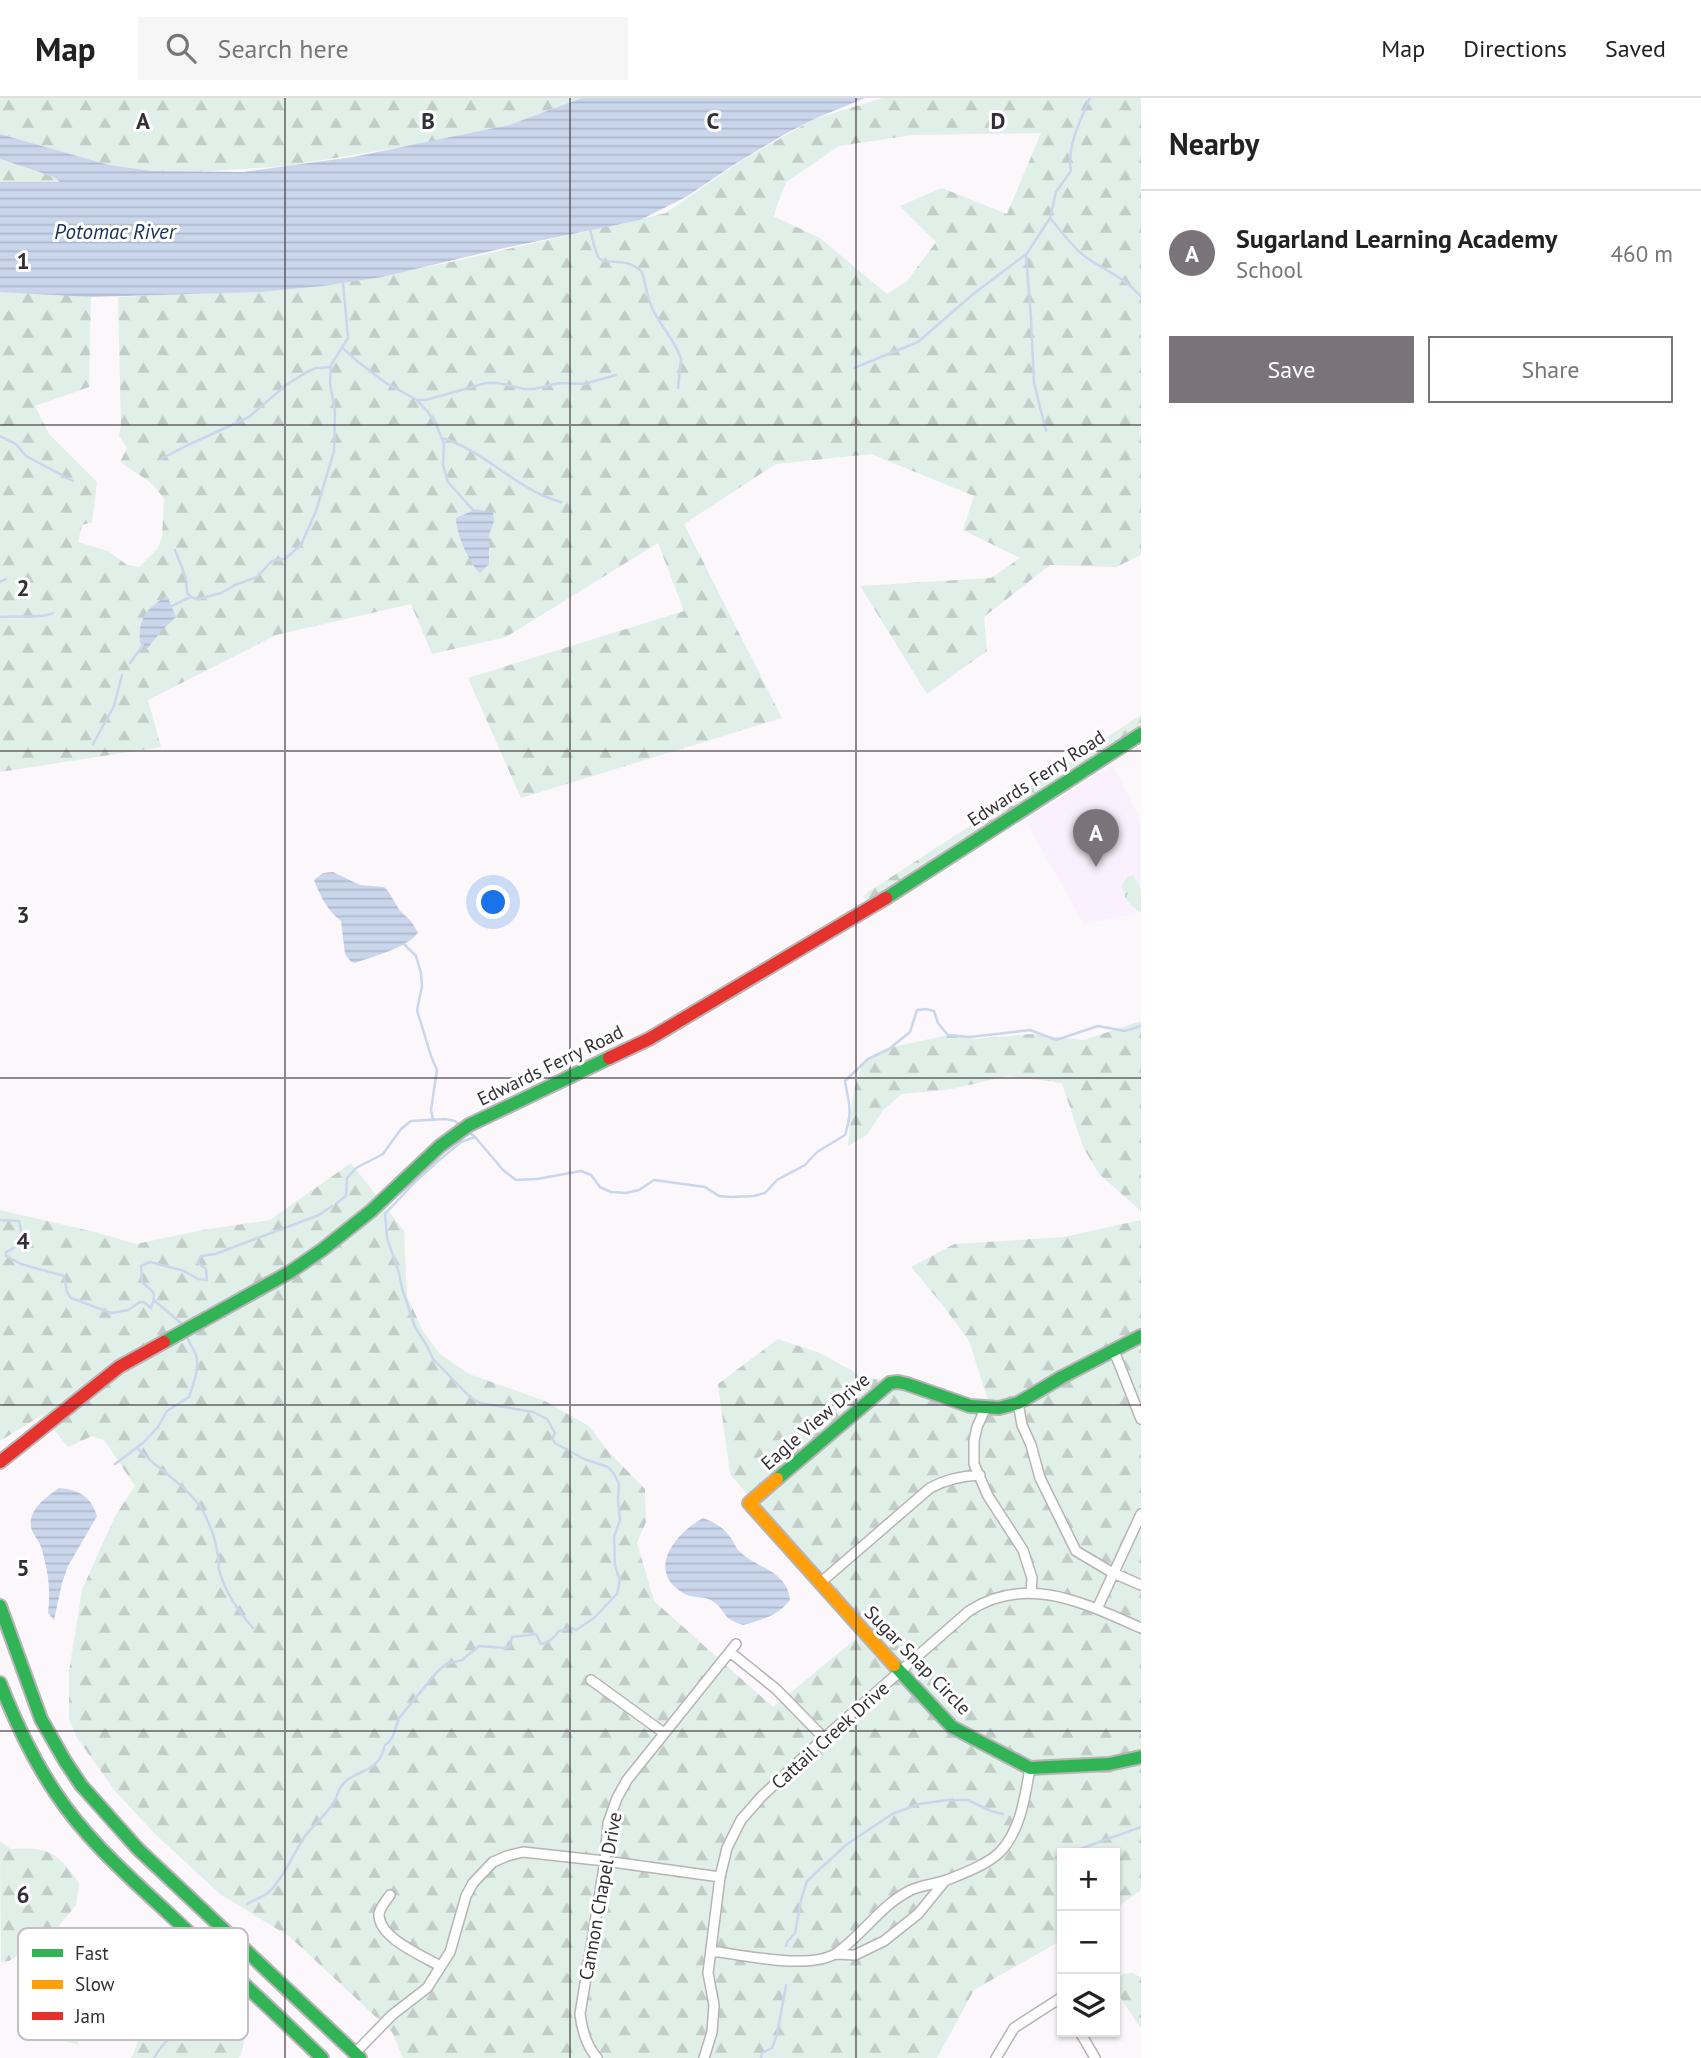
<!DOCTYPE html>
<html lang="en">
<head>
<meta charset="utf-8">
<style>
  body { margin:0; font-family:"PT Sans",sans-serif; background:#f6f6f6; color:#222 }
  .controls { position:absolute; right:21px; bottom:21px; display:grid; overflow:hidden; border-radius:0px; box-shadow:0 2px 5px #0004 }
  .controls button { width:63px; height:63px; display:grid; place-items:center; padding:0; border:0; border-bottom:2px solid #e0e0e0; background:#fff; color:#222; font:35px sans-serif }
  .you { position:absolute; left:494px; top:805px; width:24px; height:24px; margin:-18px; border:5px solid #fff; border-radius:50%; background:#1a73e8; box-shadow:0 0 0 10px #1a73e833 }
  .badge { display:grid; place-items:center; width:46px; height:46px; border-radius:50%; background:#7a747a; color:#fff; font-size:23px; font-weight:700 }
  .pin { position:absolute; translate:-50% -58px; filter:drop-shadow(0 2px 4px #0008) }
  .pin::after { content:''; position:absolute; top:37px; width:24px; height:21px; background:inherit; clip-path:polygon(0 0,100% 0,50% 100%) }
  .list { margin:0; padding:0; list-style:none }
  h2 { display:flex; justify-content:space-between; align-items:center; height:91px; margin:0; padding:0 28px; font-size:30px }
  h2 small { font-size:23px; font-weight:400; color:#767676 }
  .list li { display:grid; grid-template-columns:46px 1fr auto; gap:21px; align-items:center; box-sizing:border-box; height:126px; padding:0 28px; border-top:2px solid #e0e0e0 }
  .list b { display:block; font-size:26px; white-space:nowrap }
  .list p { margin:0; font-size:23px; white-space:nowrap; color:#767676 }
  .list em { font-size:23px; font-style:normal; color:#767676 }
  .actions { display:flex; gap:14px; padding:21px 28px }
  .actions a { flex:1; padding:16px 0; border:2px solid #7a747a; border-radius:0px; text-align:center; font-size:24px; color:#7a747a }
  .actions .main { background:#7a747a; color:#fff }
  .icon { flex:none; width:38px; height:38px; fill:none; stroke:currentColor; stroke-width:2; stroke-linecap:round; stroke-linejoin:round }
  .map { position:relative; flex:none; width:1141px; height:1960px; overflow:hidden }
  header { display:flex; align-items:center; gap:42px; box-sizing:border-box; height:98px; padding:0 35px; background:#fff; border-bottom:2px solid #e0e0e0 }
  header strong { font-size:33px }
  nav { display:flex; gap:38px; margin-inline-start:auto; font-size:24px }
  .search { width:490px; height:63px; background:#f6f6f6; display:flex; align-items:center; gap:18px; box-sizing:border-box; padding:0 24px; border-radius:0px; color:#767676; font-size:26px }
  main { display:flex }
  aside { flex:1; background:#fff }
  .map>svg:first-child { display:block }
  .built { fill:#fbf0fd }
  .grass { fill:url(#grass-tufts) }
  .forest { fill:url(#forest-firs); fill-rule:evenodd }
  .water { fill:url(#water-rules) }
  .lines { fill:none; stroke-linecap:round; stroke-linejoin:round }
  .stream { stroke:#cad6ec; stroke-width:2.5 }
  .street-casing { stroke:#b7b3b7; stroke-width:12 }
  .fast-casing { stroke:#b7b3b7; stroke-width:16 }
  .slow-casing { stroke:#b7b3b7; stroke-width:16 }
  .jam-casing { stroke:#b7b3b7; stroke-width:16 }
  .street { stroke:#fefefe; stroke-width:9 }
  .fast { stroke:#30b455; stroke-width:12 }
  .slow { stroke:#ff9f0a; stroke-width:12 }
  .jam { stroke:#e5322d; stroke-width:12 }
  .grid { fill:none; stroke:#342e35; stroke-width:2; stroke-opacity:0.55 }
  .labels { text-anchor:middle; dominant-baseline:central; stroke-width:6; stroke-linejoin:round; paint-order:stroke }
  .street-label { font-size:19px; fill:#342e35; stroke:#fff }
  .water-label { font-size:21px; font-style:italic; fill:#183158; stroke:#fff }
  .key { fill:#fff; stroke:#c2c0c2; stroke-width:2 }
  .key-label { font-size:19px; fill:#342e35 }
  .grid-label { font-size:23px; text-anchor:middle; font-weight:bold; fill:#342e35; stroke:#fff; stroke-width:6; stroke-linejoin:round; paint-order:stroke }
</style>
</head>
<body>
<header>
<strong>Map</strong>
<div class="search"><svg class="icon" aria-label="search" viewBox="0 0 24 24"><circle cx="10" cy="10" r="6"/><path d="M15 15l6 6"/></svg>Search here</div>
<nav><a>Map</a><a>Directions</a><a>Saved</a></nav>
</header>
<main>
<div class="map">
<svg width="1141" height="1960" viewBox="0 0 1141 1960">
  <defs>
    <pattern id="grass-tufts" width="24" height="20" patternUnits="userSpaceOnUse" patternTransform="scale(1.75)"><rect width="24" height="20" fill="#e1efe9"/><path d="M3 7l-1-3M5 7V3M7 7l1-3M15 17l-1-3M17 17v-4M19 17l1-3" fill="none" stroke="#c2cdc8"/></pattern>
    <pattern id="forest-firs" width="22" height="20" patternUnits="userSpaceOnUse" patternTransform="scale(1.75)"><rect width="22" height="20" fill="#e1efe9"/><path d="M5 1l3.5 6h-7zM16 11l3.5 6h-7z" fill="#c2cdc8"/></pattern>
    <pattern id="water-rules" width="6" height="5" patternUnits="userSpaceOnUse" patternTransform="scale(1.75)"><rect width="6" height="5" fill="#cad6ec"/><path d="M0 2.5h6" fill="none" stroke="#aeb8cb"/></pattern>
  </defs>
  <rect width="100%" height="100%" fill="#fbf7fb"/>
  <path class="built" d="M1113,667l28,57v90l-57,12 -59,-104z"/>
  <path class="grass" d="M1133,777l8,14v23c-12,-6 -17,-14 -19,-26l5,-9z"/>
  <path class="forest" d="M0,0h582l-73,27 -84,18 -138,23 -90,6 -44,-1 -44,-6 -109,-31z
    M883,0h258v457l-25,12 -66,-2 -66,52 3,34 -60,43 -67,-108 131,-8 29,-20 -57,-28 11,-34 -103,-42 -95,10 -92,60 98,194 -261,80 -53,-120 216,-67 -26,-68 -152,94 -74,17 -21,-50 -135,31 -128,65 13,47 -161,25v-483l91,8 -2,90 -54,19 14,28 48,48 -5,40 -10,3 -4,17 30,9 19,14 12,2 18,-18 5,-11 2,-40 -14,-16 -30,-20 7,-14 -8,-12 2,-12 -3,-127 205,-11 124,-23 219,-50 75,-52 73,-42zM1041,35l-34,81 -65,-26 -42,18 36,36 -29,39 -20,13 -67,-56 -47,-22 13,-34 53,-36 74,-11z
    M0,61l54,18 7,5h-61z
    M1141,617v12l-273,174 -5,-4 5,-5z
    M1141,923v190l-42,-37 -16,-27 -21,-64 -54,-7 -61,14 -45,4 -19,16 -16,25 -19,11 5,-51 9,-31 31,-17 55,-12 27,4 56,-5 53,6z
    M351,1065l53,68 3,65 16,35 17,23 29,20 76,27 44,25 17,23 39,40 1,33 -9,21 17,58 119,106 91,-75 -134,-158 -12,-90 60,-45 42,14 45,25 24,2 73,24 26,-4 -19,-59 -27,-37 -31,-37 43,-23 110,-7 77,-17v670l-26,19v-56h-53v87l-88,50 -37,68h-534l-11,-26 -102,-95 -70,-43 -64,-59 -40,-43 -39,-54 -8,-19v-48l13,-81 33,-74 20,-30 -31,-46 -12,-4 -24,11 -26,-32 -42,26v-231l95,22 41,12 67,-14 67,-10z
    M0,1743l11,8c38,-2 46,3 68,34l-3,22 -18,22 -49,34 -8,1z
    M158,1866l19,15 22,5 25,17 21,36 -4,18 -3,3h-107c7,-11 16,-44 -4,-48 -8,-2 -13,7 -20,7 -4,0 -8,-1 -11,-1 -17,1 -19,15 -18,28l-23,-4 -6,-9 16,-27 16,-8 20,6 15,-9 12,-13z
    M1133,1875l8,5v51l-26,-40v-10l8,-5z"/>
  <path class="water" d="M582,0h283l-51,21 -29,15 -50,30 -49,33 -46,23 -136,28 -122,29 -59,9 -63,6 -169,5 -91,-5v-110h60l-6,-5 -54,-18v-25l109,31 44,6 91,1 109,-15 156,-32z
    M476,411l17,4 1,8 -5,14v29l-9,9c-11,-10 -24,-40 -24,-55z
    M167,498l9,21 -14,13 -15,19 -7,-6c-2,-25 6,-34 27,-47z
    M333,774l27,13 24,2 4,4 12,20 10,9 8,12c-8,15 -47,25 -63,31l-4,-1 -6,-8 -4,-33c-15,-12 -20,-24 -27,-41l9,-7z
    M59,1390c20,2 32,8 38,28l-29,50 -6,17 -8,37 -6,-7c3,-23 0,-43 -7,-66 -2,-7 -9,-13 -10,-20 -3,-18 16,-30 28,-39z
    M703,1420c11,4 20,9 27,19 4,4 5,10 9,14 18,18 48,19 51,49 -12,16 -29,20 -47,25 -5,-2 -11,-4 -15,-7 -5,-5 -8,-12 -14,-16 -9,-7 -22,-3 -31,-9 -38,-23 -7,-60 20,-75z"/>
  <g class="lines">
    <path class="stream" d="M1050,120c11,13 20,26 33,37 20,15 42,22 58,42
      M590,132c3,8 4,21 9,28 7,8 28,-2 43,14 4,13 5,26 11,38 8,17 22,30 28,49l-3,29
      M344,251l14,13 28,21 31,17 11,12 8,12 8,20 -1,21 5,17 26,29
      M854,270l64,-26 54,-47 53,-40
      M418,302h8l60,-17h12l26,6h10l25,-6 25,1 32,-9
      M1046,333l-12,-48 -3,-65 -5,-63 24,-37 6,-26 15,-21c-5,-22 10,-53 19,-73
      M0,338l16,8 10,12 47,25
      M442,340c44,13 74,52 119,64
      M161,361l27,-14 61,-28 37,-32 21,-13 9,-4 15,-1
      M175,452l11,28 1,15 4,4
      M0,484l6,-3
      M168,510l18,-9 5,-2 7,2 23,-6 14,-8 22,-8 15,-16 13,-2 16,-14 15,-34 18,-60 1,-39 -5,-29 1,-18 17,-27 -5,-56
      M0,519c15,-2 41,2 53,-4
      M130,565l13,-18
      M93,646l21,-38 8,-31
      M404,846l12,12 5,17 1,13 -5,24 14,46 6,14 -6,40 2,9
      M469,1034l6,5 28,33 13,10 21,-1 44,-8 10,4 9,12 11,5 15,1 13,-3 15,-10 51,7 14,9 12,1 23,-1 11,-3 12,-13 28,-15 12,-13 28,-17c8,-25 4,-30 0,-54l23,-22 21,-10 21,-17 7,-22 9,-1 8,2 4,12 10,12 22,2 60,-7 26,10 42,-14 27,5 16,-5
      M337,1105l9,-7 1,-18 9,-10 27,-14 18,-25 10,-8 34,-2 10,2 6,5
      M0,1122l19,1c4,15 3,25 -13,31v4l15,8 43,12 3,16 4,6 40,15 17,-3 12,-8h4l7,6c7,-18 1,-16 -9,-26l-1,-16 9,-4 34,9 14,8 9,1 -1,-11 -8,-6 3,-7 14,-2 104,-39 13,-9
      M155,1203l27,23
      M137,1350c21,22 50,37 66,63 8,15 13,30 15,46 1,6 0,11 2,16 6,21 19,39 33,55
      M115,1366l28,-21 15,-16 9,-16 22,-14c4,-12 11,-29 7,-42 -2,-6 -6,-10 -8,-16
      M1069,1755l72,-26
      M1055,1760l7,-2
      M247,1806c7,-5 16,-6 23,-13 15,-15 23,-37 35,-55 9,-12 25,-24 31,-38 2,-5 3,-10 7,-14 14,-16 35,-9 42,-39l4,-3 4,-6 6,-18 38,-46 9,-8 16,-4 17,-14 26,2 5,-2 2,-9 24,-3 5,10c9,-1 13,-7 18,-13l12,-3 5,2 18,-12 23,-24 3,-14 -5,-14 -1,-29 6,-17 -2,-20 1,-16 -5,-10 -6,-7 -24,-8 -29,-16 -3,-4 3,-6 -8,-14 -14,-7 -53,-9 -10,-6 -37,-38 -6,-13 -12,-19 -13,-39 -3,-15 -12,-35 -2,-24 30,-32 23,-21 23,-19 14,-5
      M786,1848l1,-4 8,-9 6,-33 6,-19 39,-36 46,-31 27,-10 29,-4h20l23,11 12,3
      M154,1960c9,-18 26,-27 37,-43l-6,-13v-7l11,-12
      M761,1960l1,-5 10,-5 5,-13 9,-50"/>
    <defs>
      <path id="street" d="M1110,1254l6,4 25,63
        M1018,1305l4,22 9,20 9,33 36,73 37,22 28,12
        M986,1309l-9,20 -3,14v23l14,32 35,54 9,28 -1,15
        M820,1485l110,-95c16,-9 31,-12 50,-13
        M1097,1511l44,-95
        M730,1554l46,37 48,49
        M591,1582l73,53
        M390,1797c-4,6 -10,12 -11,19 -1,24 44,42 61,52
        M712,1853c31,4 101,20 126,1 26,-19 44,-48 73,-62 11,-5 25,-6 36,-10 17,-7 39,-15 52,-27 22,-22 26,-57 31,-85
        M836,1856l19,1 29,-14 34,-27 27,-33
        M1080,1934l15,26
        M355,1955l37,-38 35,-27 23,-36 16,-56 7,-13 20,-21 14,-6 16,-4 82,9 115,16
        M597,1960c-11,-13 -15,-27 -17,-44l25,-153 3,-38 9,-25 10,-18 109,-136
        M704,1960l8,-26 2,-27 -6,-32 12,-96 7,-29 14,-28 20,-23 63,-59 145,-127c58,-38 117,-7 172,17
        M996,1960l18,-30 48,-31"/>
      <path id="fast" d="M886,800l255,-164
        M164,1244l126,-70 32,-22 49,-39 69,-65 29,-21 140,-67
        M777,1381l113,-96 8,-1 9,2 63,22 29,2 19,-5 44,-26 79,-41
        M0,1508l41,113 24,42 16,24 57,64 222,209
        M894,1567l58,62 78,41 79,-4 32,-7
        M0,1585c15,38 32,75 55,109 30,46 72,83 112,120 52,49 104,97 155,146"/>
      <path id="slow" d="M777,1381l-28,24 145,162"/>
      <path id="jam" d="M609,960l40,-19 237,-141
        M0,1364l119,-95 45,-25"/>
    </defs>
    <use href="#street" class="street-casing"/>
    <use href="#fast" class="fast-casing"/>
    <use href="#slow" class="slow-casing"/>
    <use href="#jam" class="jam-casing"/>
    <use href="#street" class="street"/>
    <use href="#fast" class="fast"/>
    <use href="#slow" class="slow"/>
    <use href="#jam" class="jam"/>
  </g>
  <path class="grid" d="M285,0v1960M570,0v1960M856,0v1960M0,327h1141M0,653h1141M0,980h1141M0,1307h1141M0,1633h1141"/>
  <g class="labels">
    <g class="street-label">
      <text transform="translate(1036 680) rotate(-33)">Edwards Ferry Road</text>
      <text transform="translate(550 967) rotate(-26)">Edwards Ferry Road</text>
      <text transform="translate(815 1323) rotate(-41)">Eagle View Drive</text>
      <text transform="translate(918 1562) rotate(46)">Sugar Snap Circle</text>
      <text transform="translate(830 1637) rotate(-42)">Cattail Creek Drive</text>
      <text transform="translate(600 1798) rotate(-80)">Cannon Chapel Drive</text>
    </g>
    <g class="water-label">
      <text x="115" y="133">Potomac River</text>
    </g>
  </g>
  <rect x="18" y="1830" width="230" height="112" rx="10" class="key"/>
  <rect x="32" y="1851" width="31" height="8" fill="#30b455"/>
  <rect x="32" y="1882" width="31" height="9" fill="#ff9f0a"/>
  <rect x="32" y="1914" width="31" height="8" fill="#e5322d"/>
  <g class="key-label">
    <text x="75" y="1862">Fast</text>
    <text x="75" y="1893">Slow</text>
    <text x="75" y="1925">Jam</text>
  </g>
  <g class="grid-label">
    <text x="143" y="31">A</text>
    <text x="428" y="31">B</text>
    <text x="713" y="31">C</text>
    <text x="998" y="31">D</text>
    <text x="23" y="171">1</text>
    <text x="23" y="498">2</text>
    <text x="23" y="825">3</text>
    <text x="23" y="1151">4</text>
    <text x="23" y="1478">5</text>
    <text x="23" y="1805">6</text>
  </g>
</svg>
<div class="controls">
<button>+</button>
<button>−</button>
<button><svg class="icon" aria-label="layers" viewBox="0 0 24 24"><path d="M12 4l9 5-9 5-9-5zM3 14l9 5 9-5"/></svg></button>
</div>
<div class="you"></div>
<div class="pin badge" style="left:1096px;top:769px">A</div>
</div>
<aside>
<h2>Nearby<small></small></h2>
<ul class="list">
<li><span class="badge">A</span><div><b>Sugarland Learning Academy</b><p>School</p></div><em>460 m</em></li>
</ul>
<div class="actions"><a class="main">Save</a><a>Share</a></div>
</aside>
</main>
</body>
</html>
